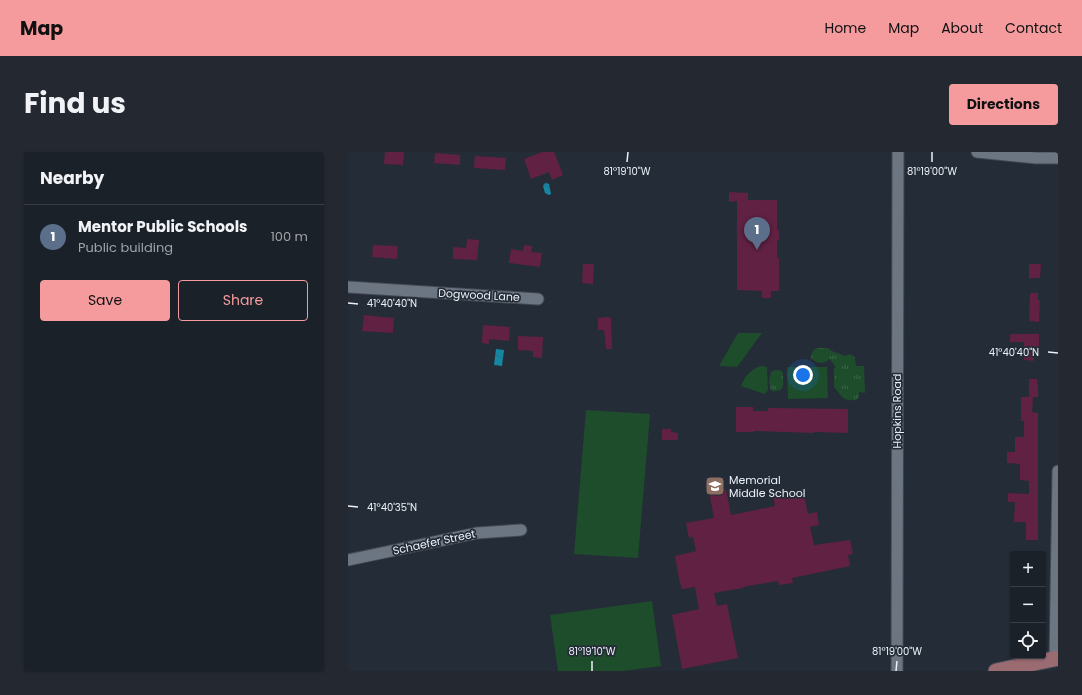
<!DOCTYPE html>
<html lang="en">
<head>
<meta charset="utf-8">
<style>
  body { margin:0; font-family:Poppins,sans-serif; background:#242931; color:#f1f3f6 }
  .controls { position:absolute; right:12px; bottom:12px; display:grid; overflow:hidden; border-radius:4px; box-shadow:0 1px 3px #0004 }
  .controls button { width:36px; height:36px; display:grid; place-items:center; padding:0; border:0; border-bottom:1px solid #393e46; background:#1b2129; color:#f1f3f6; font:20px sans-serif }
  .you { position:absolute; left:455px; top:223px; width:14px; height:14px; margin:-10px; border:3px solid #fff; border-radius:50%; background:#1a73e8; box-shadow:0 0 0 6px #1a73e833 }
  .badge { display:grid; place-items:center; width:26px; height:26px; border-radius:50%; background:#f59b9e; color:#fff; font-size:13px; font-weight:700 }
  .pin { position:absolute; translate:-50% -33px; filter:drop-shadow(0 1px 2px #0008) }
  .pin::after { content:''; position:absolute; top:21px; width:14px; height:12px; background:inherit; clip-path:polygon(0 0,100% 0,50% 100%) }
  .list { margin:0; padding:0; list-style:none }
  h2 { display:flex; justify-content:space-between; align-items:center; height:52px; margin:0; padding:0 16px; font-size:17px }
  h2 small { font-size:13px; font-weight:400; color:#a0a3a8 }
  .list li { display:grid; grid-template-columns:26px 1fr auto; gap:12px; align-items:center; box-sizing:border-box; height:64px; padding:0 16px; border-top:1px solid #393e46 }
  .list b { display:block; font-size:15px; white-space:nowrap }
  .list p { margin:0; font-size:13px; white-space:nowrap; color:#a0a3a8 }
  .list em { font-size:13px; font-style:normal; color:#a0a3a8 }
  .actions { display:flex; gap:8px; padding:12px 16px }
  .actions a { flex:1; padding:9px 0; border:1px solid #f59b9e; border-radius:4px; text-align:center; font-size:14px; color:#f59b9e }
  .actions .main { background:#f59b9e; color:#111 }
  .icon { flex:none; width:22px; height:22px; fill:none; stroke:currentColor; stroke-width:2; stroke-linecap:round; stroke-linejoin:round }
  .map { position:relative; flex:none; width:710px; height:519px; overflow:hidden; border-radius:4px }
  header { display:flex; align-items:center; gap:24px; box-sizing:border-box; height:56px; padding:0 20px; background:#f59b9e; color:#111 }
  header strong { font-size:19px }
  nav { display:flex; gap:22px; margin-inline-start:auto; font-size:14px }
  .intro { display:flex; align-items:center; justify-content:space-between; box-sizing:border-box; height:96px; padding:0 24px }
  h1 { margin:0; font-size:28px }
  .button { padding:10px 18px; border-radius:4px; background:#f59b9e; color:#111; font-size:14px; font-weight:700 }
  main { display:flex; gap:24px; padding:0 24px }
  aside { flex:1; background:#1b2129; border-radius:4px; box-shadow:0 1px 3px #0004 }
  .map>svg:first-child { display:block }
  .green { fill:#1d4d2a }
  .park { fill:url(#park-tufts) }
  .water { fill:url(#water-waves) }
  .building { fill:#612142 }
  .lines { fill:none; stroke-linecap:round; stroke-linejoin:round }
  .minor-casing { stroke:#434952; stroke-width:13 }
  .major-casing { stroke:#434952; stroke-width:17 }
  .minor { stroke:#6c7683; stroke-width:11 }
  .major { stroke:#9b6b72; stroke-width:15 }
  .ticks { fill:none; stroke:#ecf1f8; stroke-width:1.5 }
  .labels { text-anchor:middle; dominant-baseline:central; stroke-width:3.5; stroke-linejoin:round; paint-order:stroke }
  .street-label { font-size:11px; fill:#ecf1f8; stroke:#242c37 }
  .poi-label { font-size:11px; fill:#ecf1f8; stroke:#242c37; text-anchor:start }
  .ticks-label { font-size:10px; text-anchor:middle; fill:#ecf1f8; stroke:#242c37; stroke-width:3.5; stroke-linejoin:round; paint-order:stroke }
</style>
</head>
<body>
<header>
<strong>Map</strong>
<nav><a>Home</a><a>Map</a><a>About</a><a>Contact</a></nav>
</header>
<div class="intro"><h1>Find us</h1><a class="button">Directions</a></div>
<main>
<aside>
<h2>Nearby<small></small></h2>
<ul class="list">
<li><span class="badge" style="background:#5c6f8a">1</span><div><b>Mentor Public Schools</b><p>Public building</p></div><em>100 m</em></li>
</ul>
<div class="actions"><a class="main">Save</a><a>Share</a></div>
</aside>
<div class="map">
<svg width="710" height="519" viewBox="0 0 710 519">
  <defs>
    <pattern id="park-tufts" width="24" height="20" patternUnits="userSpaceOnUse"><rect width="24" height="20" fill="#1d4d2a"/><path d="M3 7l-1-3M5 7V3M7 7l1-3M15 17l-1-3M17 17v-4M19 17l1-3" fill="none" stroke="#3e674a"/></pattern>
    <pattern id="water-waves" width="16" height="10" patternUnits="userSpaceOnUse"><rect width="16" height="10" fill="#1587a2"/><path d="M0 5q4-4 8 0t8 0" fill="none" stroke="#296e7f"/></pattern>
  </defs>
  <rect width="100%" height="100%" fill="#242c37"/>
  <path class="green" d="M390,181h24l-25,34 -18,-1z
    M413,214l6,1 1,23 -3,4 -24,-8c4,-10 10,-17 20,-20z
    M439,215h40l1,31 -40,1z
    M238,258l64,4 -12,144 -64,-4z
    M304,449l9,65 -38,5h-65l-8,-56z"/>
  <path class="park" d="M469,196h11l4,3 13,5 5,-2c6,2 5,7 6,12h8l1,27 -6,-1v5l-3,3c-13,2 -15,-5 -22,-13v-18l2,-1 -6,-9c-7,6 -13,5 -19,-1 0,-6 2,-7 6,-10z
    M427,218h4l4,2c-1,12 5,20 -12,19l-2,-9 2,-10z"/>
  <path class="water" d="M198,31l3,1 2,10 -2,1 -4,-2 -2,-7 1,-2z
    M148,197l8,1 -2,16 -8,-1z"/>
  <path class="building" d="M37,0h19l-1,13 -19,-1z
    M194,0h12l9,23 -11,5 -3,-8 -18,7 -7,-20z
    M87,1l25,2v10l-26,-2z
    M127,4l31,2 -1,12 -31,-2z
    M381,40l19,1v7h29v30h2v10h-2v18h2v33h-8v7h-9v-7l-25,-1v-89l-8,1z
    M119,87l12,1 -2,20 -24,-1v-12l13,1z
    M25,93l25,1 -1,13 -25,-2z
    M176,93l8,1 -1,6 11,1 -2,14 -31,-4 2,-14 12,2z
    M235,112h11l-1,20 -11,-1z
    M681,112h12l-1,14h-11z
    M682,141h8v7h2l-1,22 -10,-1z
    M16,163l30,3 -1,15 -31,-2z
    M259,165l4,1 1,31h-6l-2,-19h-6v-12z
    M135,173l27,2 -1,14 -20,-2v5l-7,-1z
    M662,182h29v22h-5v5l-10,-1v-18h-14z
    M170,184l25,1 -1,21 -9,-1v-6l-15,-1z
    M681,227h8v6h1v12h-5l-1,15 6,1v127h-12v-18h-12l1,-20h-7v-9l21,1v-13l-9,-1v-16l-13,-1v-11h8v-15h9v-16h-3v-24h8z
    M388,255h17v4h15v-3l80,1v24l-34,-1v1l-60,-2 -1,1h-17z
    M314,277h9v3l7,1v7h-16z
    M378,337l5,26 44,-9 -2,-9 30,-6 5,23 9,-2 2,13 -9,2 4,18 36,-5 3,14 -5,1 2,11 -58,12 1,5 -14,2 -1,-4 -12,2 -23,4v1l-6,1h-1l-22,4 3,13 10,-2 11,54 -56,11 -10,-54 27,-6 -4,-22 -13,2 -3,-10 -4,-23 21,-5 -3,-14 -4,1 -3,-15 28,-5 -5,-26z"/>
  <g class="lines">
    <defs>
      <path id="minor" d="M629,0l59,6h22
        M0,135l190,12
        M0,408l129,-27 44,-3
        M707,507l3,-188
        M549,519l1,-519"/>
      <path id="major" d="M648,519l62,-13"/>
    </defs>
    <use href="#minor" class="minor-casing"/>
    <use href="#major" class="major-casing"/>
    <use href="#minor" class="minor"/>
    <use href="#major" class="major"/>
  </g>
  <path class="ticks" d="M279,10l1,-10M584,10v-10M0,151l10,1M700,200l10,1M0,354l10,1M244,519v-10M548,519l1,-10"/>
  <defs>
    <symbol id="school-square" viewBox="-11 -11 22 22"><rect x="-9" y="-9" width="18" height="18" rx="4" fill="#8d6e63" stroke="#242c37"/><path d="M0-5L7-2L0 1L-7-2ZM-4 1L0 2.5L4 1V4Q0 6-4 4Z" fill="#fff"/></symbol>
  </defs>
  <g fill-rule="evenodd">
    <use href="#school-square" x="356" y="323" width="22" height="22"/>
  </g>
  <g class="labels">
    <g class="street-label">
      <text transform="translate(131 143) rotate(3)">Dogwood Lane</text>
      <text transform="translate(549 259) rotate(-90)">Hopkins Road</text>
      <text transform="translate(86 390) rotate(-12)">Schaefer Street</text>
    </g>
    <g class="poi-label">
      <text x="381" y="328">Memorial<tspan x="381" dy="13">Middle School</tspan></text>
    </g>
  </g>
  <g class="ticks-label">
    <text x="279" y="23">81°19'10"W</text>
    <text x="584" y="23">81°19'00"W</text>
    <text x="44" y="155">41°40'40"N</text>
    <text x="666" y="204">41°40'40"N</text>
    <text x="44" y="359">41°40'35"N</text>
    <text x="244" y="503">81°19'10"W</text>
    <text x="549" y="503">81°19'00"W</text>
  </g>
</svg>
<div class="controls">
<button>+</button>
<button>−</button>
<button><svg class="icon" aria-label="locate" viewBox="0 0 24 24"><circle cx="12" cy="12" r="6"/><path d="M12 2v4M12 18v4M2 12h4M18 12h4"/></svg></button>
</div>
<div class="you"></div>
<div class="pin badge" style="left:409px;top:98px;background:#5c6f8a">1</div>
</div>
</main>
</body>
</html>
